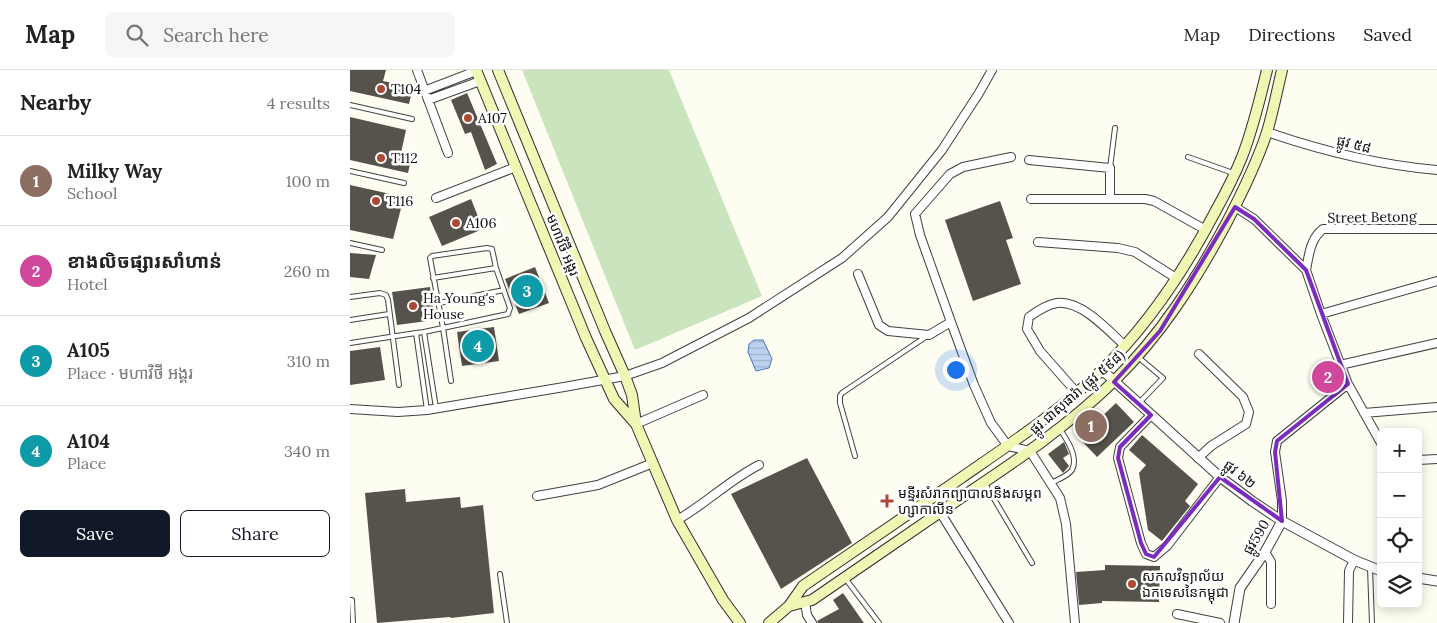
<!DOCTYPE html>
<html lang="en">
<head>
<meta charset="utf-8">
<style>
  body { margin:0; font-family:Lora,"Noto Sans Khmer",serif; background:#f6f6f6; color:#222 }
  .controls { position:absolute; right:15px; bottom:15px; display:grid; overflow:hidden; border-radius:8px; box-shadow:0 2px 12px #0003 }
  .controls button { width:45px; height:45px; display:grid; place-items:center; padding:0; border:0; border-bottom:1px solid #e0e0e0; background:#fff; color:#222; font:25px sans-serif }
  .you { position:absolute; left:605px; top:299px; width:18px; height:18px; margin:-12px; border:4px solid #fff; border-radius:50%; background:#1a73e8; box-shadow:0 0 0 8px #1a73e833 }
  .badge { display:grid; place-items:center; width:32px; height:32px; border-radius:50%; background:#111827; color:#fff; font-size:16px; font-weight:700 }
  .pin { position:absolute; translate:-50% -50%; border:2px solid #fff; box-shadow:0 1px 5px #0006 }
  .list { margin:0; padding:0; list-style:none }
  h2 { display:flex; justify-content:space-between; align-items:center; height:65px; margin:0; padding:0 20px; font-size:21px }
  h2 small { font-size:16px; font-weight:400; color:#767676 }
  .list li { display:grid; grid-template-columns:32px 1fr auto; gap:15px; align-items:center; box-sizing:border-box; height:90px; padding:0 20px; border-top:1px solid #e0e0e0 }
  .list b { display:block; font-size:19px; white-space:nowrap }
  .list p { margin:0; font-size:16px; white-space:nowrap; color:#767676 }
  .list em { font-size:16px; font-style:normal; color:#767676 }
  .actions { display:flex; gap:10px; padding:15px 20px }
  .actions a { flex:1; padding:11px 0; border:1px solid #111827; border-radius:8px; text-align:center; font-size:18px; color:#111827 }
  .actions .main { background:#111827; color:#fff }
  .icon { flex:none; width:28px; height:28px; fill:none; stroke:currentColor; stroke-width:2; stroke-linecap:round; stroke-linejoin:round }
  .map { position:relative; flex:none; width:1087px; height:553px; overflow:hidden }
  header { display:flex; align-items:center; gap:30px; box-sizing:border-box; height:70px; padding:0 25px; background:#fff; border-bottom:1px solid #e0e0e0 }
  header strong { font-size:24px }
  nav { display:flex; gap:28px; margin-inline-start:auto; font-size:18px }
  .search { width:350px; height:45px; background:#f6f6f6; display:flex; align-items:center; gap:12px; box-sizing:border-box; padding:0 18px; border-radius:8px; color:#767676; font-size:19px }
  main { display:flex }
  aside { flex:1; background:#fff }
  .map>svg:first-child { display:block }
  .grass { fill:#cae5be }
  .water { fill:url(#water-rules); stroke:#4a79bf }
  .building { fill:#56524c }
  .lines { fill:none; stroke-linecap:round; stroke-linejoin:round }
  .service-casing { stroke:#414141; stroke-width:6 }
  .minor-casing { stroke:#414141; stroke-width:10 }
  .tertiary-casing { stroke:#414141; stroke-width:11 }
  .secondary-casing { stroke:#303030; stroke-width:12 }
  .service { stroke:#fff; stroke-width:4 }
  .minor { stroke:#fff; stroke-width:8 }
  .tertiary { stroke:#fff; stroke-width:9 }
  .secondary { stroke:#f0f6b3; stroke-width:10 }
  .marked { fill:none; stroke:#7b2cbf; stroke-width:4; stroke-linejoin:round }
  .poi-dot { fill:#af4735; stroke:#fff; stroke-width:2 }
  .labels { text-anchor:middle; dominant-baseline:central; stroke-width:5; stroke-linejoin:round; paint-order:stroke }
  .poi-label { font-size:14px; fill:#0e0e0e; stroke:#fff; text-anchor:start }
  .street-label { font-size:14px; fill:#0e0e0e; stroke:#fff }
</style>
</head>
<body>
<header>
<strong>Map</strong>
<div class="search"><svg class="icon" aria-label="search" viewBox="0 0 24 24"><circle cx="10" cy="10" r="6"/><path d="M15 15l6 6"/></svg>Search here</div>
<nav><a>Map</a><a>Directions</a><a>Saved</a></nav>
</header>
<main>
<aside>
<h2>Nearby<small>4 results</small></h2>
<ul class="list">
<li><span class="badge" style="background:#8d6e63">1</span><div><b>Milky Way</b><p>School</p></div><em>100 m</em></li>
<li><span class="badge" style="background:#d1479c">2</span><div><b>ខាងលិចផ្សារសាំហាន់</b><p>Hotel</p></div><em>260 m</em></li>
<li><span class="badge" style="background:#0f9aa8">3</span><div><b>A105</b><p>Place · មហាវិថី អង្គរ</p></div><em>310 m</em></li>
<li><span class="badge" style="background:#0f9aa8">4</span><div><b>A104</b><p>Place</p></div><em>340 m</em></li>
</ul>
<div class="actions"><a class="main">Save</a><a>Share</a></div>
</aside>
<div class="map">
<svg width="1087" height="553" viewBox="0 0 1087 553">
  <defs>
    <pattern id="water-rules" width="6" height="5" patternUnits="userSpaceOnUse" patternTransform="scale(1.25)"><rect width="6" height="5" fill="#bbd2f0"/><path d="M0 2.5h6" fill="none" stroke="#a0b3cd"/></pattern>
  </defs>
  <rect width="100%" height="100%" fill="#fdfdf1"/>
  <path class="grass" d="M172,0h147l93,226 -127,54z"/>
  <path class="water" d="M404,270h9l9,19 -3,9 -13,3 -8,-19 1,-8z"/>
  <path class="building" d="M0,0h36l-3,11 30,6 -4,17 -59,-13z
    M117,23l30,71 -12,6 -14,-38 -6,2 -14,-34z
    M0,47l56,13 -5,23 11,2 -4,18 -58,-13z
    M0,115l54,12 -11,42 -43,-9z
    M121,129l12,30 -41,17 -13,-29z
    M650,131l13,37 -7,2 15,44 -48,17 -28,-81z
    M0,183l26,2 -7,24 -19,-2z
    M185,197l14,36 -30,11 -14,-35z
    M80,217l5,33 -38,5 -5,-33z
    M144,257l5,34 -37,5 -5,-34z
    M30,277l5,33 -35,5v-34z
    M766,333l18,19 -37,35 -18,-19z
    M792,365l56,49 -13,17 5,5 -28,35 -14,-11 -9,-57 7,-8 -17,-15z
    M714,372l5,12 -6,4 6,8 -6,7 -15,-19z
    M457,388l45,85 -71,46 -50,-95z
    M55,419l1,13 54,-5 1,11 22,-3 11,108 -43,5 -1,-1 -73,6 -12,-130z
    M755,495l55,1 -1,36 -57,-1v2l-23,2 -3,-33 29,-2z
    M493,523l21,30h-46l-1,-2 22,-12 -6,-9z"/>
  <g class="lines">
    <defs>
      <path id="service" d="M0,35l62,14
        M838,87l45,16
        M760,98l5,-40
        M0,101l54,12
        M0,173l32,7
        M83,208l63,-10
        M0,227l30,-4 6,2 2,5 11,85
        M89,233l65,-13
        M0,250l39,-6
        M74,262l84,-18 2,-6 -14,-40 -4,-19 -5,-1 -55,8 -2,2 13,70 8,53
        M0,273l66,-10
        M788,287l25,21 -24,25
        M77,340l-11,-77 8,-1 12,76
        M505,386l-15,-53v-7l2,-3 85,-57
        M634,412l48,81
        M701,413c6,-3 17,-7 21,-13 7,-13 -6,-32 -13,-42
        M1020,498l2,55
        M150,504l7,49
        M495,508l34,45
        M0,530h2l1,23"/>
      <path id="minor" d="M67,0l31,83
        M74,21l52,-20
        M78,30l52,-19
        M917,62c55,19 112,33 170,38
        M661,87l-48,10 -13,7 -35,40 5,21 31,87 23,63 17,38 17,23 22,5 30,47 6,26 9,99
        M679,90l81,8v31
        M86,128l80,-31
        M681,129h114l9,2 52,29
        M885,137l19,12 52,51 15,44 27,70 33,59
        M688,172l80,6 17,4 41,26
        M956,200c3,-15 4,-31 17,-41h114
        M508,204l21,51 9,6 41,4 22,-13
        M971,244l116,-33
        M990,295l97,-22
        M727,323l-37,-42 -13,-22 2,-12c8,-6 17,-12 28,-14 24,-3 51,27 68,43
        M0,339l48,3 29,-2 137,-23 61,-11 37,-13 87,-45 93,-60 46,-41 54,-67 37,-57 13,-23
        M1014,343l73,-6
        M801,345l-31,32 -2,11 23,85 5,11 8,3 13,-11 53,-69
        M286,354l67,-29
        M848,388l13,-12 35,-22 3,-12 -6,-15 -44,-43
        M1068,390l19,-1
        M187,426l61,-11 55,-22
        M590,442l69,111
        M327,450c29,-16 52,-40 82,-55
        M932,451v-20l-7,-49 2,-11 71,-57
        M915,482l6,10v42
        M455,532l2,13 5,8
        M827,544l43,9
        M998,553l1,-52 5,-11"/>
      <path id="tertiary" d="M752,300l118,107 32,24 30,20 72,39 27,11
        M1068,508l19,3
        M884,553l6,-35 25,-36 17,-31"/>
      <path id="secondary" d="M126,0l110,268 28,61 21,24
        M148,0l107,261 20,45 7,19 4,29 41,96 46,80 17,23
        M439,536l23,-6c52,-36 104,-71 156,-107 51,-34 102,-69 146,-112 47,-46 82,-101 113,-159 15,-29 30,-59 40,-90 6,-20 10,-41 15,-62
        M419,553l20,-17 14,-20c53,-36 106,-72 158,-108 49,-34 99,-67 141,-108 46,-45 82,-99 112,-156 10,-18 20,-37 28,-57 11,-28 18,-58 25,-87"/>
    </defs>
    <use href="#service" class="service-casing"/>
    <use href="#minor" class="minor-casing"/>
    <use href="#tertiary" class="tertiary-casing"/>
    <use href="#secondary" class="secondary-casing"/>
    <use href="#service" class="service"/>
    <use href="#minor" class="minor"/>
    <use href="#tertiary" class="tertiary"/>
    <use href="#secondary" class="secondary"/>
  </g>
  <path class="marked" d="M885,137l19,12 52,51 42,114 -71,57 -2,11 7,69 -62,-44 -66,80 -8,-3 -5,-11 -23,-85 2,-11 31,-32 -37,-33 46,-51z"/>
  <g class="poi-dot">
    <circle cx="31" cy="19" r="5"/>
    <circle cx="118" cy="48" r="5"/>
    <circle cx="31" cy="88" r="5"/>
    <circle cx="26" cy="131" r="5"/>
    <circle cx="106" cy="153" r="5"/>
    <circle cx="63" cy="236" r="5"/>
    <path d="M534.5 423.5h5v5h5v5h-5v5h-5v-5h-5v-5h5z"/>
    <circle cx="782" cy="514" r="5"/>
  </g>
  <g class="labels">
    <g class="poi-label">
      <text x="41" y="19">T104</text>
      <text x="128" y="48">A107</text>
      <text x="41" y="88">T112</text>
      <text x="36" y="131">T116</text>
      <text x="116" y="153">A106</text>
      <text x="73" y="228">Ha Young's<tspan x="73" dy="16">House</tspan></text>
      <text x="548" y="423">មន្ទីរសំរាកព្យាបាលនិងសម្ភព<tspan x="548" dy="16">ហ្សាកាលីន</tspan></text>
      <text x="792" y="506">សកលវិទ្យាល័យ<tspan x="792" dy="16">ឯកទេសនៃកម្ពុជា</tspan></text>
    </g>
    <g class="street-label">
      <text transform="translate(1004 74) rotate(14)">ផ្លូវ ៥៨</text>
      <text transform="translate(1022 147) rotate(-1)">Street Betong</text>
      <text transform="translate(213 175) rotate(68)">មហាវិថី អង្គរ</text>
      <text transform="translate(727 322) rotate(-41)">ផ្លូវ ជាសុផារ៉ា (ផ្លូវ ៥៩៨)</text>
      <text transform="translate(890 404) rotate(38)">ផ្លូវ ៦២</text>
      <text transform="translate(906 467) rotate(-59)">ផ្លូវ590</text>
    </g>
  </g>
</svg>
<div class="controls">
<button>+</button>
<button>−</button>
<button><svg class="icon" aria-label="locate" viewBox="0 0 24 24"><circle cx="12" cy="12" r="6"/><path d="M12 2v4M12 18v4M2 12h4M18 12h4"/></svg></button>
<button><svg class="icon" aria-label="layers" viewBox="0 0 24 24"><path d="M12 4l9 5-9 5-9-5zM3 14l9 5 9-5"/></svg></button>
</div>
<div class="you"></div>
<div class="pin badge" style="left:741px;top:356px;background:#8d6e63">1</div>
<div class="pin badge" style="left:978px;top:307px;background:#d1479c">2</div>
<div class="pin badge" style="left:177px;top:221px;background:#0f9aa8">3</div>
<div class="pin badge" style="left:128px;top:276px;background:#0f9aa8">4</div>
</div>
</main>
</body>
</html>
